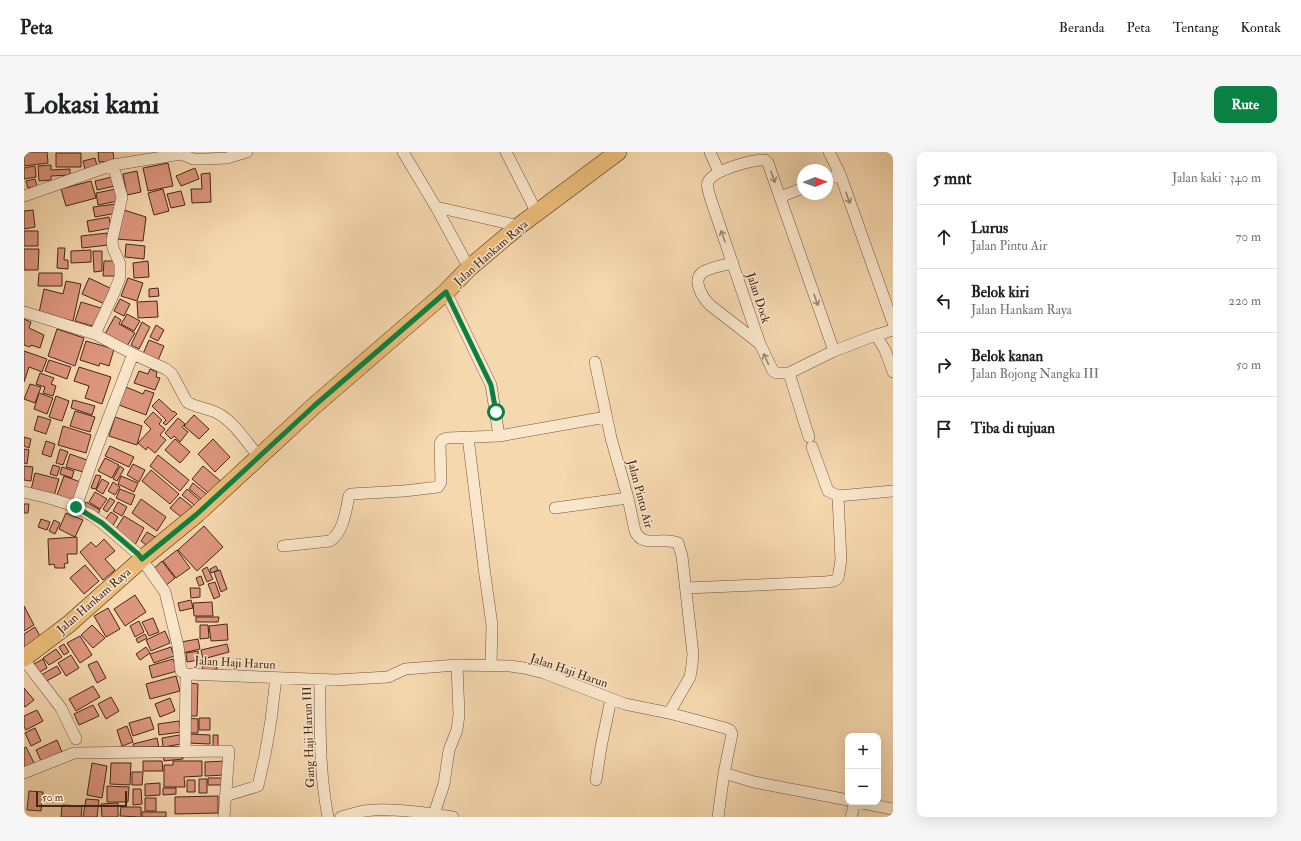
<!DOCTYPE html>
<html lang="id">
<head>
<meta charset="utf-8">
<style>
  body { margin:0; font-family:"IM FELL Double Pica",serif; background:#f6f6f6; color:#202124 }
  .controls { position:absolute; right:12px; bottom:12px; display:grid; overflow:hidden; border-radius:8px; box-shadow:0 4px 16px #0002 }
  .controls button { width:36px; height:36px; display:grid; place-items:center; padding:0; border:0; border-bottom:1px solid #e0e0e0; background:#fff; color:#202124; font:20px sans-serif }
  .compass { position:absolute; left:773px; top:12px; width:36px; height:36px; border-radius:50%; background:#fff; box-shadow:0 4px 16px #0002; rotate:89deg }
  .scale { position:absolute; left:12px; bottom:10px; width:91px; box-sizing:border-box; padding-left:4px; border:2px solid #48261a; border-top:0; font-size:11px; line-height:14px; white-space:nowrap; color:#48261a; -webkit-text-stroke:3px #f9e6cb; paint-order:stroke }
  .stop { position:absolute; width:12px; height:12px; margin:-9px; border:3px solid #0b8043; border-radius:50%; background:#fff }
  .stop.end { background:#0b8043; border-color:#fff; box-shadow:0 1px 4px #0008 }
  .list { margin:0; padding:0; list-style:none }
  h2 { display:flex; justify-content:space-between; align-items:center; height:52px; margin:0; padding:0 16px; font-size:17px }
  h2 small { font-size:13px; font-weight:400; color:#757577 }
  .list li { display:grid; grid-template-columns:26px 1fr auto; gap:12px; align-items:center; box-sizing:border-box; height:64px; padding:0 16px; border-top:1px solid #e0e0e0 }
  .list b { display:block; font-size:15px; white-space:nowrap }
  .list p { margin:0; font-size:13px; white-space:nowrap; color:#757577 }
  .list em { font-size:13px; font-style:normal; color:#757577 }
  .icon { flex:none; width:22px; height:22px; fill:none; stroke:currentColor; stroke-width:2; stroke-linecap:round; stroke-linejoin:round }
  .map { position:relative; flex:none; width:869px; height:665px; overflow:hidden; border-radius:8px }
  header { display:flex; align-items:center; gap:24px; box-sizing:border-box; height:56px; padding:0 20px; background:#fff; border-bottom:1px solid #e0e0e0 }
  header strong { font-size:19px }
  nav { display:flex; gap:22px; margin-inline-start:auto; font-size:14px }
  .intro { display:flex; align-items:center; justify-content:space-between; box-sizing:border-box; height:96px; padding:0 24px }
  h1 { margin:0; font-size:28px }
  .button { padding:10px 18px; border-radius:8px; background:#0b8043; color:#fff; font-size:14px; font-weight:700 }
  main { display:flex; gap:24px; padding:0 24px }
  aside { flex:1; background:#fff; border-radius:8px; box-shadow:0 4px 16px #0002 }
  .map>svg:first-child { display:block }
  .building { fill:#dd967e; stroke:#48261a }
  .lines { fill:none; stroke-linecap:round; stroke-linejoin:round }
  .minor-casing { stroke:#74523f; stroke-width:12 }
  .primary-casing { stroke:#48261a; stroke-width:18 }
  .minor { stroke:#f9e6cb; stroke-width:11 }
  .primary { stroke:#ebbc78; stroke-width:17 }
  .oneway { stroke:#a08672 }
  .route { stroke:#0b8043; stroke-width:5 }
  .labels { text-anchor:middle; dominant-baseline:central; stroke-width:3; stroke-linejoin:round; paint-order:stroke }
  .street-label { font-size:12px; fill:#48261a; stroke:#f9e6cb }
</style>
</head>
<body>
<header>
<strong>Peta</strong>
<nav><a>Beranda</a><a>Peta</a><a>Tentang</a><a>Kontak</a></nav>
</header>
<div class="intro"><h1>Lokasi kami</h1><a class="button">Rute</a></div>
<main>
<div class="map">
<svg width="869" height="665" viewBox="0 0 869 665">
  <rect width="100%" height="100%" fill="#f6d8af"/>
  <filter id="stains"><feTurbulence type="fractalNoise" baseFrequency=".005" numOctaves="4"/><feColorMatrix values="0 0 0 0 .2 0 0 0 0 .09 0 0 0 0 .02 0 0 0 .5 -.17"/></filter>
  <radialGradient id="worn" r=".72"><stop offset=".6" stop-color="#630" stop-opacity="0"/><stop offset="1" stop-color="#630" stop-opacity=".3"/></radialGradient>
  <path class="building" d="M0,0h23l1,11 -24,3z
    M74,0h15l1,9 -15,1z
    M32,1h25v14h-25z
    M71,6l2,8 -12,3 -2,-8z
    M144,11l5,23 -25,5 -5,-23z
    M27,13v5l19,-1v6l-19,1v4l-12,1 -1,-15z
    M11,14l1,11 -12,2v-11z
    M171,16l4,11 -18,7 -5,-10z
    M113,19l4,21 -14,3 -4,-21z
    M186,21l1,29 -19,1 -1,-14h11l-1,-15z
    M88,25l3,9 -18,4 -2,-9z
    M11,27l2,7 -9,2 -2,-7z
    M67,29l5,17 -30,8 -5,-17z
    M92,37l2,12 -20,4 -2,-12z
    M139,37l6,22 -15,4 -6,-22z
    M157,39l4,14 -14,3 -4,-14z
    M92,52l1,9 -22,4 -2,-10z
    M9,58l2,17 -11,2v-18z
    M100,58l22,7 -3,24 -27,-2z
    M85,65l2,11 -22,4 -2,-11z
    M0,79h14v15h-14z
    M83,81l1,12 -26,3 -1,-12z
    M102,92l19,2 -1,13 -19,-2z
    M34,96h7l-1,12h4v9l-11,-1z
    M0,97h15l-1,21h-14z
    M67,98v12l-20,1v-12z
    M69,99h9v20l-8,1z
    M80,109h13v15h-14z
    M124,109l1,16 -15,1 -1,-15z
    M15,121h23v13h-24z
    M65,126l25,12 -7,15 -25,-11z
    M104,126l15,5 -6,18 -16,-5z
    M42,129l15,3 -8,37 -34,-8 5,-24 19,5z
    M134,136l1,8 -10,1v-8z
    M96,147l10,5 -6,12 -10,-5z
    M133,149l1,16 -20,1 -1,-16z
    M57,150l20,6 -5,19 -21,-6z
    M103,162l13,7 -6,10 -13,-7z
    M91,164l6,4 -2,4 16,9 -8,13 -22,-12z
    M0,167l7,3 -2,6 15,7 -4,13 -9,-3 -1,2 -6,-2z
    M118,170l8,5 -11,22 -8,-4z
    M132,173l8,5 -6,11 -8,-4z
    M33,177l27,9 -9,28 -27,-10z
    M125,188l15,6 -7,17 -15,-7z
    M62,189l28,8 -5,17 -9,-3 -1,3 -19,-6z
    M0,199l23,8 -5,13 -13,-5 -5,15z
    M25,208l22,7 -4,12 -22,-8z
    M55,215l32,10 -9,27 -17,-6 4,-12 -15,-5z
    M126,217l7,3 -1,5 4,1 -5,12 -21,-7 5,-12 9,3z
    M16,221l14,5 -3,6 5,2 -3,10 -10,-3 2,-6 -9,-3z
    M6,232l11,3 -6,16 -11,-4z
    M102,235l17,7 2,-4 9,3 -8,22 -27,-10z
    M15,241l14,5 -6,16 -13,-5z
    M32,244l13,5 -7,20 -13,-4z
    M135,247l14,13 1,-1 3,3 -11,11 -3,-2 3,-3 -14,-14z
    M49,248l22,6 -3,9 -21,-7z
    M51,259l20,6 -5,15 -20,-6z
    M129,260l9,8 -3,4 6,5 -5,6 6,5 -11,13 -7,-6 -2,3 -8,-7 13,-14 -7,-7z
    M170,263l15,14 -10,10 -15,-13z
    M14,264l13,4 -5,14 -12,-4z
    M91,265l27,9 -5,19 -28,-9z
    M154,266l7,6 -3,3 6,5 -8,10 -6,-6 -3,3 -6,-6z
    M39,274l28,9 -5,18 -28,-8z
    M0,285l7,2 -2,9 -5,-2z
    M151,287l15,13 -10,11 -15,-13z
    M189,287l17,18 -15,15 -17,-18z
    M22,289l9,3 -4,13 -9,-3z
    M86,294l24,11 -5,10 -24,-11z
    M0,297l5,1 -2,14 -3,-1z
    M36,297l8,3 -5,13 -7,-2z
    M46,302l17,6 -4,12 -17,-5z
    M134,303l31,25 -9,11 -30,-25z
    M81,306l14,7 -7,13 -14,-7z
    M109,312l12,6 -6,12 -12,-7z
    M29,313l7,2 -3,9 -7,-2z
    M0,314l9,1 -2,14 -7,-1z
    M96,314l4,3 -7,12 -4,-2z
    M179,314l20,17 -11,13 -20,-17z
    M38,315l12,4 -2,7 -12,-4z
    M127,318l28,24 -9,10 -28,-23z
    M11,321l24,6 -5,17 -23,-6z
    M72,323l5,1 -5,13 -5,-1z
    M40,324l19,7 -8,22 -19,-7z
    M97,324l17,7 -4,9 -16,-8z
    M78,327l7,4 -6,11 -7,-4z
    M89,330l7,5 -5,8 -7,-4z
    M169,331l17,14 -4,6 -17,-14z
    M96,337l15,6 -4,10 -15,-7z
    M163,337l17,15 -5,5 -17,-14z
    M71,340l12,7 -7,10 -11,-7z
    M156,345l15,12 -9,12 -16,-13z
    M86,346l5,3 -8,11 -4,-3z
    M117,347l25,18 -9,14 -25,-18z
    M62,350l14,8 -4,8 -14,-8z
    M94,350l9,5 -5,9 -9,-5z
    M0,352h5l-1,9h-4z
    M87,360l7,5 -6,10 -8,-6z
    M42,361l17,7 -8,17 -16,-8z
    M100,364l20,12 -9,17 -21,-13z
    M17,367l9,3 -3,8 -9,-3z
    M30,368l6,3 -5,11 -6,-3z
    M180,374l19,21 -26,24 -19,-21z
    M123,380l10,6 -7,10 -9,-7z
    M53,385v17h-10l1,9 -4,1 1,4h-10l-1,-4 -5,1 -1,-26z
    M80,387l11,12 -10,8 10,11 -12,10 -23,-28 11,-10 5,5z
    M153,398l13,18 -14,10 -13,-17z
    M138,409l13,17 -11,9 -13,-16z
    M61,413l14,16 -15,13 -14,-16z
    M192,414l2,4 -7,3 -1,-4z
    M183,415l6,12 -6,3 -5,-12z
    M196,418l7,19 -6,3 -7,-20z
    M177,424l3,8 -5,2 -3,-8z
    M191,430l5,14 -6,3 -6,-15z
    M166,436h10v9l-9,1z
    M111,443l11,17 -21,14 -11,-17z
    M167,448l2,8 -13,3 -2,-8z
    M188,450l1,14h-19l-1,-13z
    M0,454l10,19 -10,6z
    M84,456l12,21 -14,8 -12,-21z
    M172,465h23l-1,5h-22z
    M129,466l6,14 -10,4 -7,-14z
    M115,469l5,11 -9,5 -5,-11z
    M203,472l1,16 -17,1 -2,-15z
    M68,473l13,13 -12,10 -12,-13z
    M176,473h8l1,13 -9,1z
    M11,475l6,11 -17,10v-14z
    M141,479l5,12 -19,8 -5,-11z
    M121,482l2,4 -9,5 -2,-4z
    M56,484l12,19 -12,8 -13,-20z
    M174,487l2,10 -17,4 -2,-11z
    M40,492l5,8 -5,3 -5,-8z
    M203,492l2,8 -26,7 -2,-9z
    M122,495l4,6 -10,7 -4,-6z
    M147,495l3,9 -20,7 -4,-9z
    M32,497l6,8 -13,8 -6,-7z
    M174,499l1,9 -12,2 -1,-9z
    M47,503l8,13 -13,8 -8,-13z
    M19,507l4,9 -11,6 -4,-9z
    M149,507l4,12 -25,7 -3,-12z
    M192,508l1,9 -14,2 -1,-9z
    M73,509l9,17 -9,5 -9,-18z
    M33,514l4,7 -16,9 -4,-7z
    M152,524l4,15 -30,8 -4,-15z
    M165,531l9,1 -1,32h-9z
    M69,534l7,11 -24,14 -7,-12z
    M0,536l10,12 -9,7 -1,-1z
    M87,545l8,14 -13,8 -8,-15z
    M146,546l5,13 -15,6 -5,-13z
    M69,553l6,11 -20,9 -5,-11z
    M13,558l6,11 -17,9 -2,-3v-11z
    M126,565l4,12 -21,7 -4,-13z
    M163,566l11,1v14h-11z
    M175,566h11v12h-11z
    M155,569l2,11 -22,3 -1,-11z
    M103,574l6,16 -11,4 -5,-16z
    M11,576l6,13 -10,5 -6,-13z
    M165,582l21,1v9l-22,-1z
    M155,583l2,9 -18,3 -1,-9z
    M189,583h5v14h-5z
    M133,586l2,10 -23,3 -3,-7z
    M33,588l5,12 -21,9 -5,-11z
    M2,595l10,20 -12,5v-24z
    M139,602h20v5l-19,2z
    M119,609h19l1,10h-20z
    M149,609h29v15l-18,1 1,10h-21v-22h9z
    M202,609l-1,14 -20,1v-14z
    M68,611l15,3 -5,32 -15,-3z
    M87,611h20l-1,22 -20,-1z
    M108,620h11l-1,13h-10z
    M184,626h17l-1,7h-16z
    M175,627h8v14h-8z
    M163,628h8v12h-8z
    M136,631v12l-15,1v-12z
    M83,634l22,1 -1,15h-21z
    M139,636h13v6l-13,1z
    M109,637h8l1,15 -9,1z
    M5,639l14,1 -2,19 -14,-1z
    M194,644v17l-43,1v-17z
    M121,646h11v13h-11z
    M62,647l13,1 -2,17h-14z
    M94,651v14h-16l-1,-13z
    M38,653l20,1 -1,11h-20z
    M97,655h20v10l-21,-1z
    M118,660h24v5h-24z"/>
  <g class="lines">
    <defs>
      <path id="minor" d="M379,0l33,55 33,61
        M482,0l31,61
        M686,0l9,20
        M805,0l11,22
        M803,27l13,-5 53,149
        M0,44l89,-31 68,-11 12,5h12l22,-1 20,-6
        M756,45l23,-9
        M412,55l83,19
        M709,111c-9,2 -22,4 -30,9 -12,8 0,26 7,33l50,39
        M422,140l45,93 8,51
        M0,160l71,22 38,20 33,15 6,5 15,28c10,6 22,6 32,12 17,10 28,29 40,43
        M71,182l19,-41 6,-16v-13l-7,-16 -1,-8 10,-43 -9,-32
        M852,183l9,15 8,22
        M810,199l-66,-188 -3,-3c-11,-1 -52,10 -57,22 -2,5 1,10 2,15l50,147 13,27 4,2h12l45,-22 42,-16 17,-5
        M571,210l16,76 17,60 7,33c8,18 27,5 43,12l4,13 11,98 -1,11 -2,12 -21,36
        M765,221l20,64
        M444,285l16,131 8,57 -1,40
        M0,340l25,6 19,6 23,11 11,8 36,31 27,38 13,54 3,25 5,3 150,6 52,-3 17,-8 52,-4 53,1 14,2 20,5 81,31 44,9 56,15 5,2 2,4 -8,39 -6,44
        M814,344l55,-5
        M52,355l19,-54 38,-99
        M531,356l73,-10
        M259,394l47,-5c13,-8 16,-30 19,-45l2,-2 53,-3 34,-4 3,-5 -1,-38 2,-4 5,-2 52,-2 107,-19
        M662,436l139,-6 9,-1 4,-3 3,-18 -3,-64 -10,-5 -16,-44
        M0,508l37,48 15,31
        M296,527c0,47 -1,92 8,138
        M161,600l1,-78
        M0,621l50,-20 155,-2 -5,66
        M700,621l30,9 94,18
        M572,628l5,-33 10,-48
        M201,644l33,-10 7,-31 6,-35 5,-42
        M833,650l36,7
        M317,665c11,-3 22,-7 34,-7 26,-1 52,3 78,7
        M409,665l11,-33 5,-34 8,-20 2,-15 -2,-50
        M827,665l4,-15"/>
      <path id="primary" d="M0,506l45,-34 73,-65 55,-45 117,-108 132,-114 23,-24 50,-42 99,-74"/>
    </defs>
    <use href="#minor" class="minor-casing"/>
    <use href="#primary" class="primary-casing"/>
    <use href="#minor" class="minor"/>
    <use href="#primary" class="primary"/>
  </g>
  <defs><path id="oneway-shaft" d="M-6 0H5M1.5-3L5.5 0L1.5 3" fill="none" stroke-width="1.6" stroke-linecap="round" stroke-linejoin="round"/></defs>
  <g class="oneway">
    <use href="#oneway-shaft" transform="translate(749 25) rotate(70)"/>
    <use href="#oneway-shaft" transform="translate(824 46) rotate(70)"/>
    <use href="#oneway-shaft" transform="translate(699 84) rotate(-109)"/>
    <use href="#oneway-shaft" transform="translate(792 148) rotate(71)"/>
    <use href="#oneway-shaft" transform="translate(742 207) rotate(-115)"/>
  </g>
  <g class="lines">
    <path class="route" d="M52,355l26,16 36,31 4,5 55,-45 117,-108 132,-114 45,93 5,27"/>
  </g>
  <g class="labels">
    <g class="street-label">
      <text transform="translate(467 101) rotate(-41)">Jalan Hankam Raya</text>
      <text transform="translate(734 146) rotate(72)">Jalan Dock</text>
      <text transform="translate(616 342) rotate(75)">Jalan Pintu Air</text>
      <text transform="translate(70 449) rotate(-41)">Jalan Hankam Raya</text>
      <text transform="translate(211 511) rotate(3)">Jalan Haji Harun</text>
      <text transform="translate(545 519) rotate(19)">Jalan Haji Harun</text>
      <text transform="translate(285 585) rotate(-92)">Gang Haji Harun III</text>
    </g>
  </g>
  <rect width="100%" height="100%" filter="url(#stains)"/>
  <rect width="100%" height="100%" fill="url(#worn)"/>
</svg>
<div class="controls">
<button>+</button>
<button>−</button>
</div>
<svg class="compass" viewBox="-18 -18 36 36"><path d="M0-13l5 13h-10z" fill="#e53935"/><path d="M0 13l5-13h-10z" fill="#757577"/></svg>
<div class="scale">50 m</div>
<div class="stop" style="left:472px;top:260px"></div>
<div class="stop end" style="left:52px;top:355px"></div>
</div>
<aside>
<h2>5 mnt<small>Jalan kaki · 340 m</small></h2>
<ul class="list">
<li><svg class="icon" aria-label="ahead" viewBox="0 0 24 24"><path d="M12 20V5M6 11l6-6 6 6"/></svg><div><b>Lurus</b><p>Jalan Pintu Air</p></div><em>70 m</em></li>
<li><svg class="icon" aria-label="left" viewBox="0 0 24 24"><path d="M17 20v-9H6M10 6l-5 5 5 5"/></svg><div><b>Belok kiri</b><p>Jalan Hankam Raya</p></div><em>220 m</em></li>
<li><svg class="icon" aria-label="right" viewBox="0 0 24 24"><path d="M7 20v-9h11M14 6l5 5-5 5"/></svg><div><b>Belok kanan</b><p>Jalan Bojong Nangka III</p></div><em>50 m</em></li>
<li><svg class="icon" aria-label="arrive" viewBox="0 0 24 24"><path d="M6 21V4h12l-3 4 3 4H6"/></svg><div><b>Tiba di tujuan</b></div></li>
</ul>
</aside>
</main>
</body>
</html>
